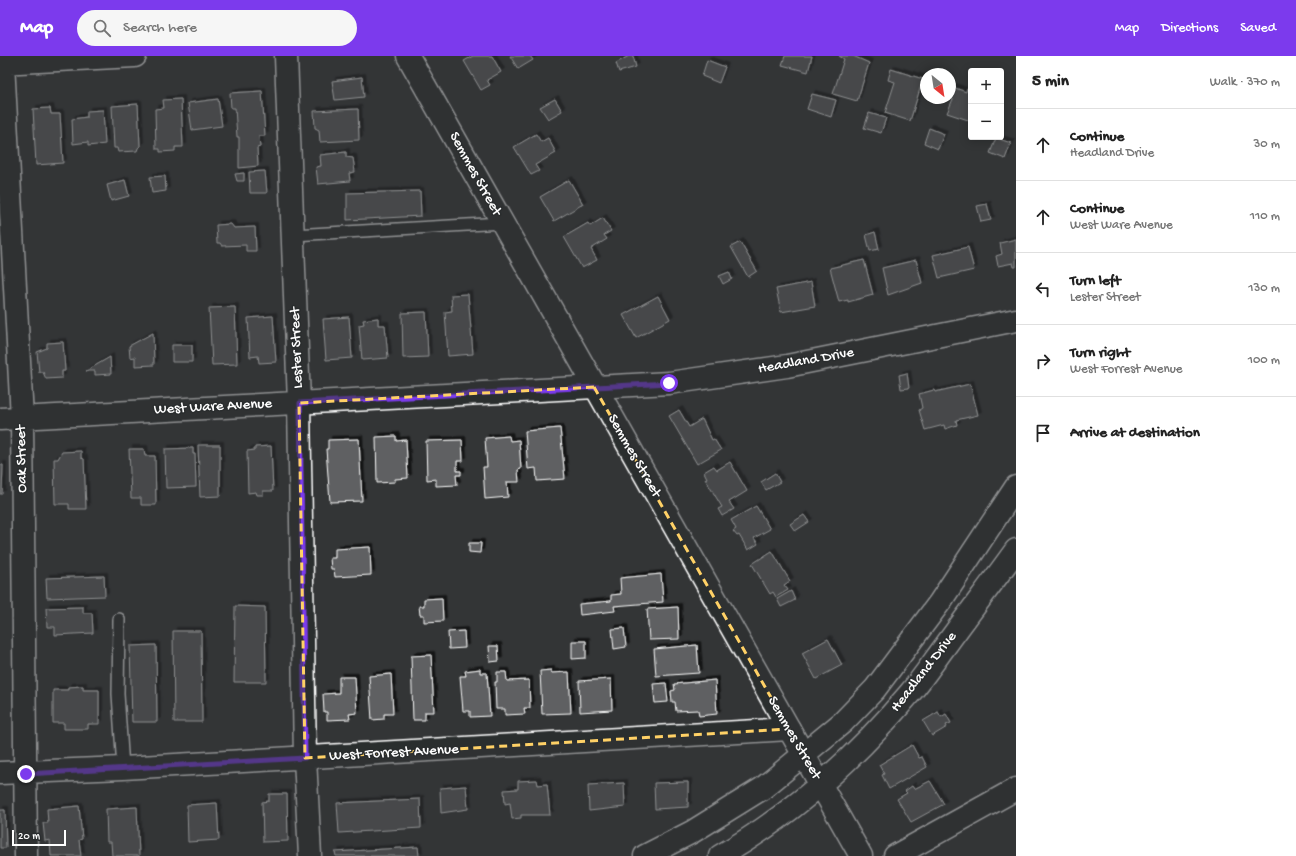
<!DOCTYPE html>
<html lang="en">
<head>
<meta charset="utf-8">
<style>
  body { margin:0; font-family:"Gochi Hand",sans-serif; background:#f6f6f6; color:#222 }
  .controls { position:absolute; right:12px; top:12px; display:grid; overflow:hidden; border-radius:4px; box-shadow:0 2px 10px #0003 }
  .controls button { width:36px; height:36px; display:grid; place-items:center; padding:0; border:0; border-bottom:1px solid #e0e0e0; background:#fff; color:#222; font:20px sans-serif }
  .compass { position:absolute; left:920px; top:12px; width:36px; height:36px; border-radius:50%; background:#fff; box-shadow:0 2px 10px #0003; rotate:150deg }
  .scale { position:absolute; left:12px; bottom:10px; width:54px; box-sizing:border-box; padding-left:4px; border:2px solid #fff; border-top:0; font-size:11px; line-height:14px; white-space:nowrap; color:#fff; -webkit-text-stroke:3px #2a2d2e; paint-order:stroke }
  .stop { position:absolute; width:12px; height:12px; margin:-9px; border:3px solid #7c3aed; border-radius:50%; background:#fff }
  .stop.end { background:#7c3aed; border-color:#fff; box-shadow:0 1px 4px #0008 }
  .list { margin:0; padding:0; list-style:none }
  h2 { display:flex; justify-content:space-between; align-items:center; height:52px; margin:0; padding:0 16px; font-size:17px }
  h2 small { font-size:13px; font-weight:400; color:#767676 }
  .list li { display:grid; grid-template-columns:26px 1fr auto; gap:12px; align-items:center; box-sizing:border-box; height:72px; padding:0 16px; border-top:1px solid #e0e0e0 }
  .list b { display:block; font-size:15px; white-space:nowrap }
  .list p { margin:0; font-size:13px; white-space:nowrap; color:#767676 }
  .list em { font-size:13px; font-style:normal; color:#767676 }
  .icon { flex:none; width:22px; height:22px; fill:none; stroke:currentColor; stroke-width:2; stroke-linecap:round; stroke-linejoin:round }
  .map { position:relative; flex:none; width:1016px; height:800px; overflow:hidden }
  header { display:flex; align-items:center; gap:24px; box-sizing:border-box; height:56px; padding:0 20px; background:#7c3aed; color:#fff }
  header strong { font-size:19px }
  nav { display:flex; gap:22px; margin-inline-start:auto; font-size:14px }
  .search { width:280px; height:36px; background:#f6f6f6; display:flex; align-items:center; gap:10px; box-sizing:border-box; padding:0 14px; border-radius:22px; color:#767676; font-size:15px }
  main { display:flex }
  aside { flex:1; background:#fff }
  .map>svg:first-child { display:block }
  .building { fill:#5f6162; stroke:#fff; filter:url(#shadow) }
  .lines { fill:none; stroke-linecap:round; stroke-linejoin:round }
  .lane-casing { stroke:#fff; stroke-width:14 }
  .street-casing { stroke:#fff; stroke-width:25 }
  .secondary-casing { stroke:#fff; stroke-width:25 }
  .lane { stroke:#2a2d2e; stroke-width:11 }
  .street { stroke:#2a2d2e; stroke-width:22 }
  .secondary { stroke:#2a2d2e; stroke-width:22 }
  .route { stroke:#7c3aed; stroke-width:5 }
  .marked { fill:none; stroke:#ffd166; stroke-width:3; stroke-dasharray:8 5; stroke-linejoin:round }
  .labels { text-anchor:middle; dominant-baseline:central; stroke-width:3; stroke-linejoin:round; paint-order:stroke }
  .street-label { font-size:15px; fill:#fff; stroke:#2a2d2e }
</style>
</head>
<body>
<header>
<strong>Map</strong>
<div class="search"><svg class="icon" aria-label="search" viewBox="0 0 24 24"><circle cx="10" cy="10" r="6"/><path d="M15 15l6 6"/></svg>Search here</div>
<nav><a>Map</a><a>Directions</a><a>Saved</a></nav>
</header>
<main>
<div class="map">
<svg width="1016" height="800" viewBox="0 0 1016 800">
  <defs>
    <filter id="shadow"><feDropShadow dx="3.5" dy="-3.5" stdDeviation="0" flood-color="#0009"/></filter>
  </defs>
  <rect width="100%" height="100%" fill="#333536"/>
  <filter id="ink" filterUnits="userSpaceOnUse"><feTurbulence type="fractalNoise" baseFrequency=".025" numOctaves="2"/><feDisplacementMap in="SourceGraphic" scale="8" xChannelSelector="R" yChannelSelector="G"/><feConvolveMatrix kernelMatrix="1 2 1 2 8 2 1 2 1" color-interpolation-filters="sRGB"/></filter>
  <g filter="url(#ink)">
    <path class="building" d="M473,0h19l9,16 -14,8 3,5 -9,5 -17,-29z
      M510,0h20l3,4 -15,9z
      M629,0h4l3,11 -17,5 -3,-9z
      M785,0h27l-4,16 -26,-7z
      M839,0h14l16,7 -12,38 -24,-7 11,-35z
      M707,4l18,7 -6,16 -17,-7z
      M891,13l32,10 -13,42 -25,-8 10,-31 -7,-2z
      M362,21l2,20 -29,3 -3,-19z
      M950,30l16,6 1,-4 4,1v32l-24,-8 6,-14 -3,-1z
      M262,35l3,45h-6l1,11 -3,1 1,18 -19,2v-31h-2l-2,-29h-4l-1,-15z
      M812,38l24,6 -5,17 -24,-8z
      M181,43l2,48h-8v4l-15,1v-3h-4l-1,-40 9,-1 -1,-8z
      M218,43l4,27 -30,4 -4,-27z
      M555,43l7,12 -14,8 -8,-12z
      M138,48l2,42 -2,2 -1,3 -19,1 -1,-4h-3l-2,-42z
      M50,52l1,6h9l3,49 -27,2 -3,-56z
      M358,53l1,31 -39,2 -1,-12 -4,-2 -1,-17z
      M103,54l2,34 -17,2v-4l-15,2 -1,-25 15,-2v-6z
      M869,57l17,5 -5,15 -17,-5z
      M929,72l15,6 -6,15 -14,-6z
      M536,78l5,8 7,-4 8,15 -21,12 4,6 -8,4 -17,-28z
      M996,82l15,5 -6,16 -15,-6z
      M346,96v5l7,1 2,14 -6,1 1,8 -32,3 -2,-17 5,-1 -1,-11z
      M265,115l2,22h-17l-1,-21z
      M244,117v8h-7l-2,-7z
      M165,120l1,15 -14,2 -2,-16z
      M125,124l4,16 -18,5 -4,-16z
      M569,124l14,24 -29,17 -14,-24z
      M420,135l1,25 -74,4v-27z
      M987,148l4,16 -10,2 -4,-16z
      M603,162l8,13 -7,4 3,4 -16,10 6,11 -15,8 -18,-31 24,-14 2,3z
      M231,168l3,4 21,-1 1,24h-10v-6l-24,1 -2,-3h-3l-1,-18z
      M875,176l4,17 -9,2 -4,-16z
      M1016,183v28h-2l-1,-4 -15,3 -2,-10 6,-2 -2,-11z
      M740,186l17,29 -9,6 -17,-30z
      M968,191l6,23 -35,8 -6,-23z
      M864,204l9,35 -25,7v-2l-9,2 -9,-34z
      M916,204l6,23 -34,12 -6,-27z
      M729,216l3,7 -9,5 -4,-8z
      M811,226l4,24 -34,6 -5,-23z
      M468,238l5,60 -25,2 -3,-44 7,-1 -1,-16z
      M658,240l12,23 -34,19 -13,-23z
      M235,251l2,57 -25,1 -3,-57z
      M426,256l2,45 -25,1 -1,-45z
      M273,260l3,46 -17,1 -1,-7 -8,1 -2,-39z
      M349,261l3,41 -26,2 -3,-41z
      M378,262v7h7l3,33 -26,2 -3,-35 5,-1 -1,-4z
      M153,277l1,32 -19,1v-9l-5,1 -1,-12z
      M63,286l2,29h-3v7l-16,1 -3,-7h-4l-2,-20 10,-4v-5z
      M172,289h20v17h-20z
      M110,301l1,17 -16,1v-4h-9z
      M907,317l2,15 -8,1 -2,-14z
      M970,328l8,31 -22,5 1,5 -12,4 -1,-4 -19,5 -6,-20 3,-2 -3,-14 15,-4 1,2z
      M679,354l10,17 13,-8 10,21 2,-1 7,11 -24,14 -28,-48z
      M560,372l5,51 -28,2 -1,-13 -8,1 -3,-38z
      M396,380v5l10,-1 2,38 -13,1v3l-18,1 -1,-46z
      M509,380l1,5 9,-1 2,29 -3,1 1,12h-12l1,15 -23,2 -2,-32h4l-2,-29z
      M359,383l3,62 -32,1 -4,-53h2v-9z
      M462,384l1,21h-6v10h4v4h-5l1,10 -21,1v-7l-9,1 -1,-39z
      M198,389h22v51l-20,1z
      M271,390l2,45h-10v4h-6l-1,-3 -8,1 -1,-42 8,-1v-3z
      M193,392v6h2l1,33 -30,1 -1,-39z
      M129,393h15l1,7h10l1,49h-15v-7h-10z
      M81,395v7l3,1 2,50h-17v-5h-14l-1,-45h4l4,-7z
      M730,406l17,29 -18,11 5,7 -12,7 -4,-7 4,-2 -17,-28 2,-1 -3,-6 10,-6 3,4z
      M0,409h3l-1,29h-2z
      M775,417l5,9 -14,8 -5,-8z
      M756,450l14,23 -16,9 4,6 -10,6 -9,-15 -2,1 -4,-5 3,-2 -5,-9z
      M804,459l5,7 -14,9 -5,-7z
      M469,487h12l-1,10 -11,-1z
      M370,491l1,28 -36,2 -1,-8h-3l-1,-11h5v-9z
      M772,495l18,30 -6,4 4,5 -12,7 -3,-5 -3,2 -18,-30z
      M661,518l2,28 -49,4 1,5 -35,4 -1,-11 32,-3v-6l10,-1 -1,-16z
      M104,520l1,20 -58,2 -1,-20z
      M791,535l4,9 -14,7 -4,-8z
      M442,542l1,23 -19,1v-7h-4l-1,-9h5v-7z
      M235,550l30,1 1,75h-32z
      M83,551v6h9l1,20 -38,2v-8h-8l-1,-19z
      M678,551l1,32 -30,1 -2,-31z
      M624,572l2,19 -12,2 -2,-20z
      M173,575h28l1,91h-28z
      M464,575l1,17 -16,1 -1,-17z
      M828,583l14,26 -26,14 -14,-26z
      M572,585h14v17l-14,1z
      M156,589l1,77h-25l-2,-76z
      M697,589l2,28 -43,3 -2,-27z
      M489,590h9l1,15 -9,1z
      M431,599l3,57h-9v8h-12l-2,-64z
      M480,613v4h7l3,43 -20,1v-6h-7l-3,-35h6l-1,-5z
      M551,614v3l18,-1 2,41 -29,1 -2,-43z
      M497,616h9l1,9 22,-1 1,28h-6l1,6 -20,1v-6h-9l-1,-27h2z
      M391,618l2,40h-9v5l-12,1 -3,-44z
      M339,621h16l2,36 -8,1 1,5 -23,1v-8h-3l-1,-18 16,-1z
      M611,623l1,31 -32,2 -1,-31z
      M715,624l2,34 -18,2 -1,-6 -22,1 -1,-9h-3l-1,-11 4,-1 -1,-6z
      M666,627l2,19 -13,1 -2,-19z
      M83,630v4h16v34h-11v5h-24v-6h-11v-33h15v-3z
      M938,656l3,5 5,-3 5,9 -5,2 1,2 -15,9 -9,-15z
      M912,689l7,13 3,-1 5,10 -38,22 -7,-14 2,-1 -5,-9z
      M537,724l1,5 9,-1 3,31h-29v3l-9,1 -2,-16 -5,1 -1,-14 14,-1v-8z
      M930,725l14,23 -33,18 -14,-23 10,-6 -2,-2 7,-5 2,3z
      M688,726v25l-33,2 -1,-26z
      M624,727l1,24 -36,4 -1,-26z
      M466,730l2,23 -27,4 -1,-25z
      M269,738h18l1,47 -25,1 -1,-40 7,-1z
      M420,743l1,29 -82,5 -2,-30z
      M217,747l2,37 -31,2 -1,-37z
      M79,750l3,33 -3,1 2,16h-30l-1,-16 -5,1 -2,-18h5l-1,-14z
      M137,751l2,49h-27l-1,-14h-4l-1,-33z
      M0,754h5l1,38h-6z
      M418,791l1,9h-83l-1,-4z"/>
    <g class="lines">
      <defs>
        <path id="lane" d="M293,179l209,-12
          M119,563l-1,75 5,74"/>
        <path id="street" d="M286,0l13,347 6,355 5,98
          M0,7l135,-7
          M3,7l19,355 4,438
          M0,363l669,-36 118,-17 229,-46
          M0,717l123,-5 666,-39
          M895,800l121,-67"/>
        <path id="secondary" d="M408,0l453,800
          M645,800l47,-24 71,-44 80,-66 32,-33 65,-87 76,-115
          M720,800c72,-41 137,-100 190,-163 13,-15 24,-32 36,-48 23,-32 47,-63 70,-95"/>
      </defs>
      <use href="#lane" class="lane-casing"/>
      <use href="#street" class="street-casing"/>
      <use href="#secondary" class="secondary-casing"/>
      <use href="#lane" class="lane"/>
      <use href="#street" class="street"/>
      <use href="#secondary" class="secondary"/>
    </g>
  </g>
  <g class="lines" filter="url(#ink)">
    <path class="route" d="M26,718l279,-16 -5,-355 369,-20"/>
  </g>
  <path d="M0 0H1016V800H0ZM594,331l195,342 -484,29 -6,-355z" fill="#333536" fill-opacity=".55" fill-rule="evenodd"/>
  <path class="marked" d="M594,331l195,342 -484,29 -6,-355z"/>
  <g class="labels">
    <g class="street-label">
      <text transform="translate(475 118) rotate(61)">Semmes Street</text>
      <text transform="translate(297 292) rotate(-92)">Lester Street</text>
      <text transform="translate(806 305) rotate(-10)">Headland Drive</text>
      <text transform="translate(213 351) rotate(-3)">West Ware Avenue</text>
      <text transform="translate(634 400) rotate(60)">Semmes Street</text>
      <text transform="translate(22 403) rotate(-91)">Oak Street</text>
      <text transform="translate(924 616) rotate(-52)">Headland Drive</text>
      <text transform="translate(794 682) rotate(60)">Semmes Street</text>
      <text transform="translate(394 697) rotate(-3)">West Forrest Avenue</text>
    </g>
  </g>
</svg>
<div class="controls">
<button>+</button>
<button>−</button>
</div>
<svg class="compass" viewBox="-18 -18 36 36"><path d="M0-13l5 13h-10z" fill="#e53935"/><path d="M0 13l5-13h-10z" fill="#767676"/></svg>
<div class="scale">20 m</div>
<div class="stop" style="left:669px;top:327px"></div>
<div class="stop end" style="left:26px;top:718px"></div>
</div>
<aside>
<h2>5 min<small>Walk · 370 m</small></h2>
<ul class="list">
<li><svg class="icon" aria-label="ahead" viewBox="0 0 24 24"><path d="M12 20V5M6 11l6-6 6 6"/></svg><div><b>Continue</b><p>Headland Drive</p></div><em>30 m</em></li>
<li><svg class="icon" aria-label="ahead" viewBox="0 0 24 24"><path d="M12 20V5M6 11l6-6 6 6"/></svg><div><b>Continue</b><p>West Ware Avenue</p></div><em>110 m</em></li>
<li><svg class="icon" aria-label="left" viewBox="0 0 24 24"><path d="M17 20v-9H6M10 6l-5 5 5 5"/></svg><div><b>Turn left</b><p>Lester Street</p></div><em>130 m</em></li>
<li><svg class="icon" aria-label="right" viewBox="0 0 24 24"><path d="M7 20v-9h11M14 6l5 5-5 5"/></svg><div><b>Turn right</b><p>West Forrest Avenue</p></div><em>100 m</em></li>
<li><svg class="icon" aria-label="arrive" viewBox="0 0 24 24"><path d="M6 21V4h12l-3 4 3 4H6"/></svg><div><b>Arrive at destination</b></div></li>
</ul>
</aside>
</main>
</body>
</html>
